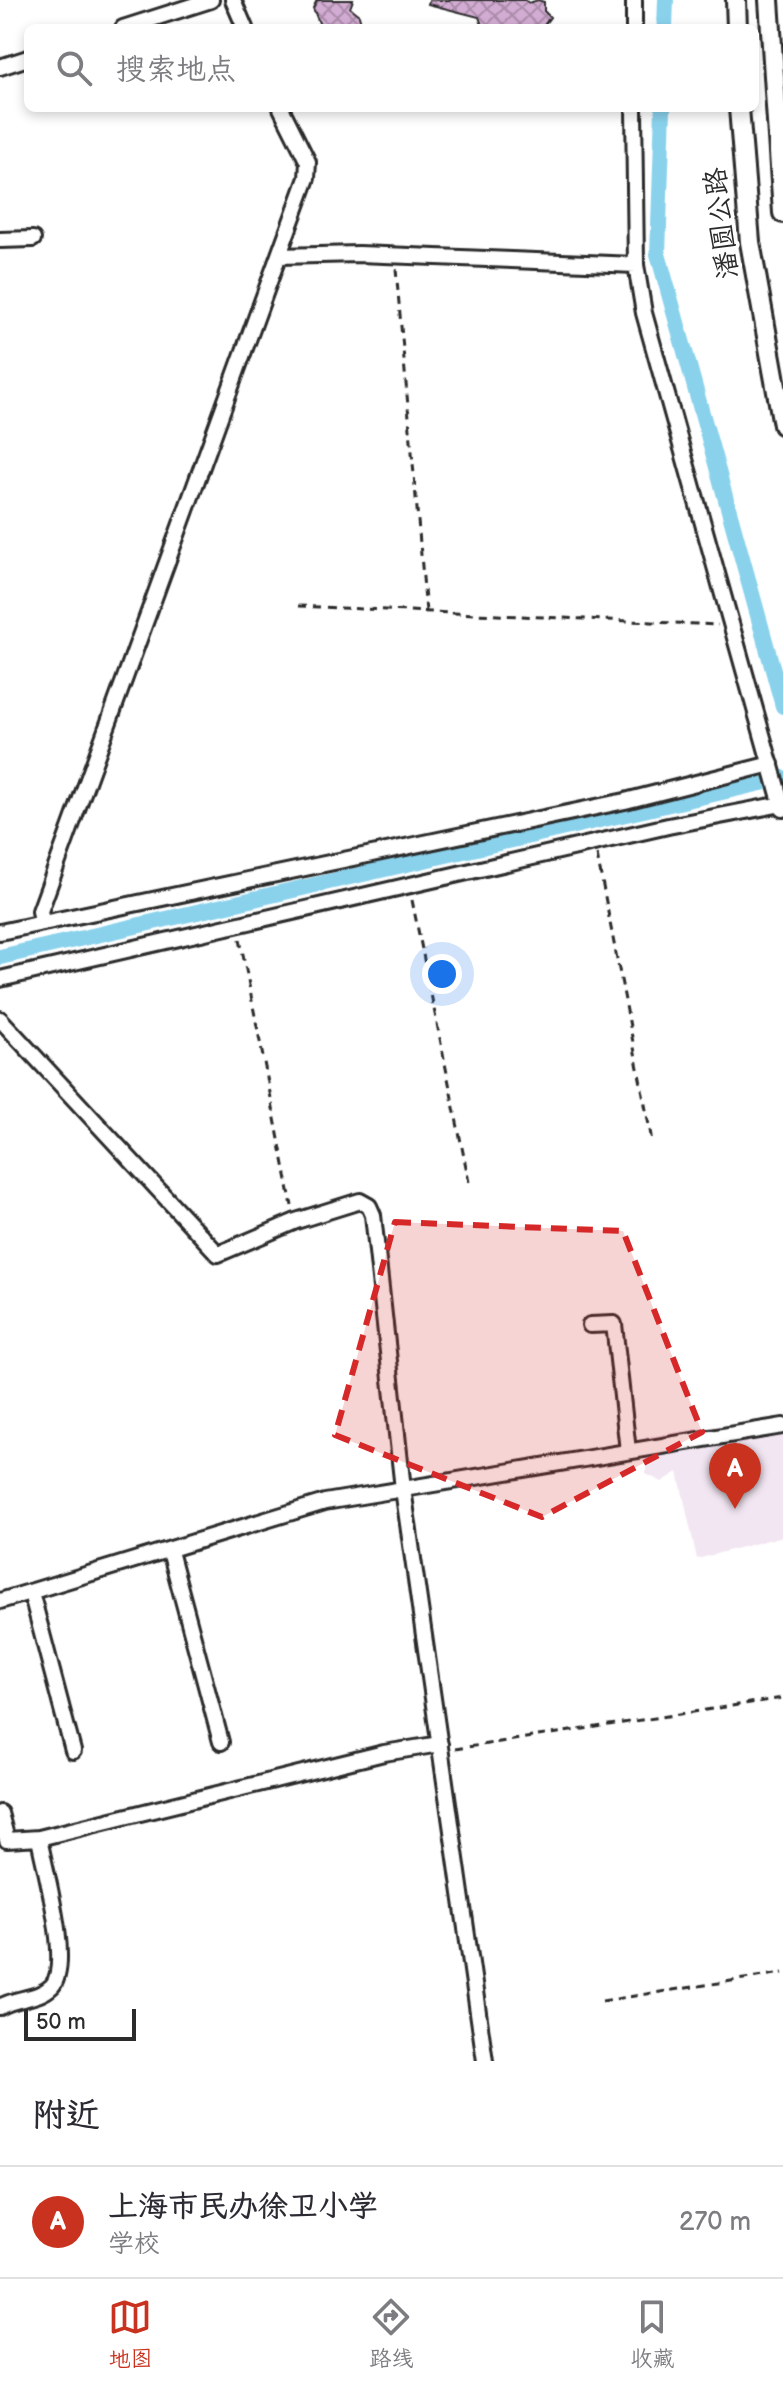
<!DOCTYPE html>
<html lang="zh">
<head>
<meta charset="utf-8">
<style>
  body { margin:0; font-family:"Balsamiq Sans","LXGW WenKai TC",sans-serif; background:#f2f2f3; color:#2b2b33 }
  .scale { position:absolute; left:24px; bottom:20px; width:112px; box-sizing:border-box; padding-left:8px; border:4px solid #2b2b2b; border-top:0; font-size:22px; line-height:28px; white-space:nowrap; color:#2b2b2b; -webkit-text-stroke:6px #fff; paint-order:stroke }
  .you { position:absolute; left:442px; top:974px; width:28px; height:28px; margin:-20px; border:6px solid #fff; border-radius:50%; background:#1a73e8; box-shadow:0 0 0 12px #1a73e833 }
  .badge { display:grid; place-items:center; width:52px; height:52px; border-radius:50%; background:#c8321e; color:#fff; font-size:26px; font-weight:700 }
  .pin { position:absolute; translate:-50% -66px; filter:drop-shadow(0 2px 4px #0008) }
  .pin::after { content:''; position:absolute; top:42px; width:28px; height:24px; background:inherit; clip-path:polygon(0 0,100% 0,50% 100%) }
  .list { margin:0; padding:0; list-style:none }
  h2 { display:flex; justify-content:space-between; align-items:center; height:104px; margin:0; padding:0 32px; font-size:34px }
  h2 small { font-size:26px; font-weight:400; color:#7c7c81 }
  .list li { display:grid; grid-template-columns:52px 1fr auto; gap:24px; align-items:center; box-sizing:border-box; height:112px; padding:0 32px; border-top:2px solid #e1e1e2 }
  .list b { display:block; font-size:30px; white-space:nowrap }
  .list p { margin:0; font-size:26px; white-space:nowrap; color:#7c7c81 }
  .list em { font-size:26px; font-style:normal; color:#7c7c81 }
  .icon { flex:none; width:44px; height:44px; fill:none; stroke:currentColor; stroke-width:2; stroke-linecap:round; stroke-linejoin:round }
  .map { position:relative; flex:none; width:783px; height:2061px; overflow:hidden }
  .search { position:absolute; background:#fff; box-shadow:0 4px 12px #0003; left:24px; right:24px; top:24px; height:88px; display:flex; align-items:center; gap:20px; box-sizing:border-box; padding:0 28px; border-radius:12px; color:#7c7c81; font-size:30px }
  .sheet { height:216px; background:#fff }
  nav { display:flex; justify-content:space-around; align-items:center; box-sizing:border-box; height:112px; border-top:2px solid #e1e1e2; background:#fff; font-size:22px; color:#7c7c81 }
  nav a { display:grid; justify-items:center; gap:4px }
  nav .on { color:#c8321e }
  .map>svg:first-child { display:block }
  .built { fill:#f2e6f2 }
  .lines { fill:none; stroke-linecap:round; stroke-linejoin:round }
  .canal { stroke:#8ad2ec; stroke-width:16 }
  .building { fill:url(#building-cross-hatch); stroke:#2b2b2b; stroke-width:2 }
  .minor-casing { stroke:#2b2b2b; stroke-width:20 }
  .major-casing { stroke:#2b2b2b; stroke-width:24 }
  .path { stroke:#2b2b2b; stroke-width:3; stroke-dasharray:8 6; stroke-linecap:butt }
  .minor { stroke:#fff; stroke-width:14 }
  .major { stroke:#fff; stroke-width:18 }
  .marked { fill:#d62828; fill-opacity:0.2; stroke:#d62828; stroke-width:6; stroke-dasharray:16 10; stroke-linejoin:round }
  .labels { text-anchor:middle; dominant-baseline:central; stroke-width:7; stroke-linejoin:round; paint-order:stroke }
  .street-label { font-size:28px; fill:#2b2b2b; stroke:#fff }
</style>
</head>
<body>
<div class="map">
<svg width="783" height="2061" viewBox="0 0 783 2061">
  <defs>
    <pattern id="building-cross-hatch" width="8" height="8" patternUnits="userSpaceOnUse" patternTransform="scale(2)"><rect width="8" height="8" fill="#d3acd3"/><path d="M0 0l8 8M0 8l8-8" fill="none" stroke="#ab8cab"/></pattern>
  </defs>
  <rect width="100%" height="100%" fill="#fff"/>
  <filter id="ink" filterUnits="userSpaceOnUse"><feTurbulence type="fractalNoise" baseFrequency=".0125" numOctaves="2"/><feDisplacementMap in="SourceGraphic" scale="16" xChannelSelector="R" yChannelSelector="G"/><feConvolveMatrix kernelMatrix="1 2 1 2 8 2 1 2 1" color-interpolation-filters="sRGB"/></filter>
  <g filter="url(#ink)">
    <path class="built" d="M783,1416v120l-86,23 -19,-87 -16,10 -16,-8v-37z"/>
    <g class="lines">
      <path class="canal" d="M665,28l1,-28
        M663,108l-5,146 125,452
        M0,957l783,-179"/>
    </g>
    <path class="building" d="M317,0h36l-3,8 9,7 2,8 -6,5h-34l-8,-20z
      M429,0h96l4,3 9,-3 6,2v9l6,6 -8,11h-59l-4,-11 -51,-13z"/>
    <g class="lines">
      <defs>
        <path id="minor" d="M233,0l12,28
          M634,0v28
          M123,28l88,-28
          M0,67l28,-9
          M634,108l2,157 8,48 139,496
          M0,240l33,-1
          M279,256l80,-2 277,11
          M42,923l-2,-12 267,-733 1,-16 -27,-54
          M0,932l625,-131 146,-37
          M0,979l668,-153 114,-22
          M0,1019l218,235 78,-33 64,-20 9,5 4,9 30,274 82,572
          M590,1325l24,-1 14,127
          M170,1551l51,191
          M31,1592l42,159
          M0,1601l325,-99 458,-76
          M0,1813l7,27 32,-2 345,-85 56,-9
          M0,2007c16,-10 38,-7 52,-21 20,-22 -8,-119 -13,-148"/>
        <path id="major" d="M736,0l1,28
          M769,0l14,213
          M739,108l11,134 33,183"/>
      </defs>
      <use href="#minor" class="minor-casing"/>
      <use href="#major" class="major-casing"/>
      <path class="path" d="M396,269l30,343
        M298,606l420,19
        M597,855l55,286
        M412,900l57,282
        M240,939l52,267
        M455,1749l328,-51
        M602,2001l181,-28"/>
      <use href="#minor" class="minor"/>
      <use href="#major" class="major"/>
    </g>
  </g>
  <path class="marked" d="M395,1222l228,9 79,201 -160,85 -207,-82z"/>
  <g class="labels">
    <g class="street-label">
      <text transform="translate(722 223) rotate(-97)">潘圆公路</text>
    </g>
  </g>
</svg>
<div class="scale">50 m</div>
<div class="you"></div>
<div class="pin badge" style="left:735px;top:1509px">A</div>
<div class="search"><svg class="icon" aria-label="search" viewBox="0 0 24 24"><circle cx="10" cy="10" r="6"/><path d="M15 15l6 6"/></svg>搜索地点</div>
</div>
<section class="sheet">
<h2>附近<small></small></h2>
<ul class="list">
<li><span class="badge">A</span><div><b>上海市民办徐卫小学</b><p>学校</p></div><em>270 m</em></li>
</ul>
</section>
<nav>
<a class="on"><svg class="icon" aria-label="map" viewBox="0 0 24 24"><path d="M3 6l6-2 6 2 6-2v14l-6 2-6-2-6 2zM9 4v14M15 6v14"/></svg>地图</a>
<a><svg class="icon" aria-label="directions" viewBox="0 0 24 24"><path d="M12 3l9 9-9 9-9-9zM9 14v-3h6M13 9l2 2-2 2"/></svg>路线</a>
<a><svg class="icon" aria-label="saved" viewBox="0 0 24 24"><path d="M7 4h10v16l-5-4-5 4z"/></svg>收藏</a>
</nav>
</body>
</html>
